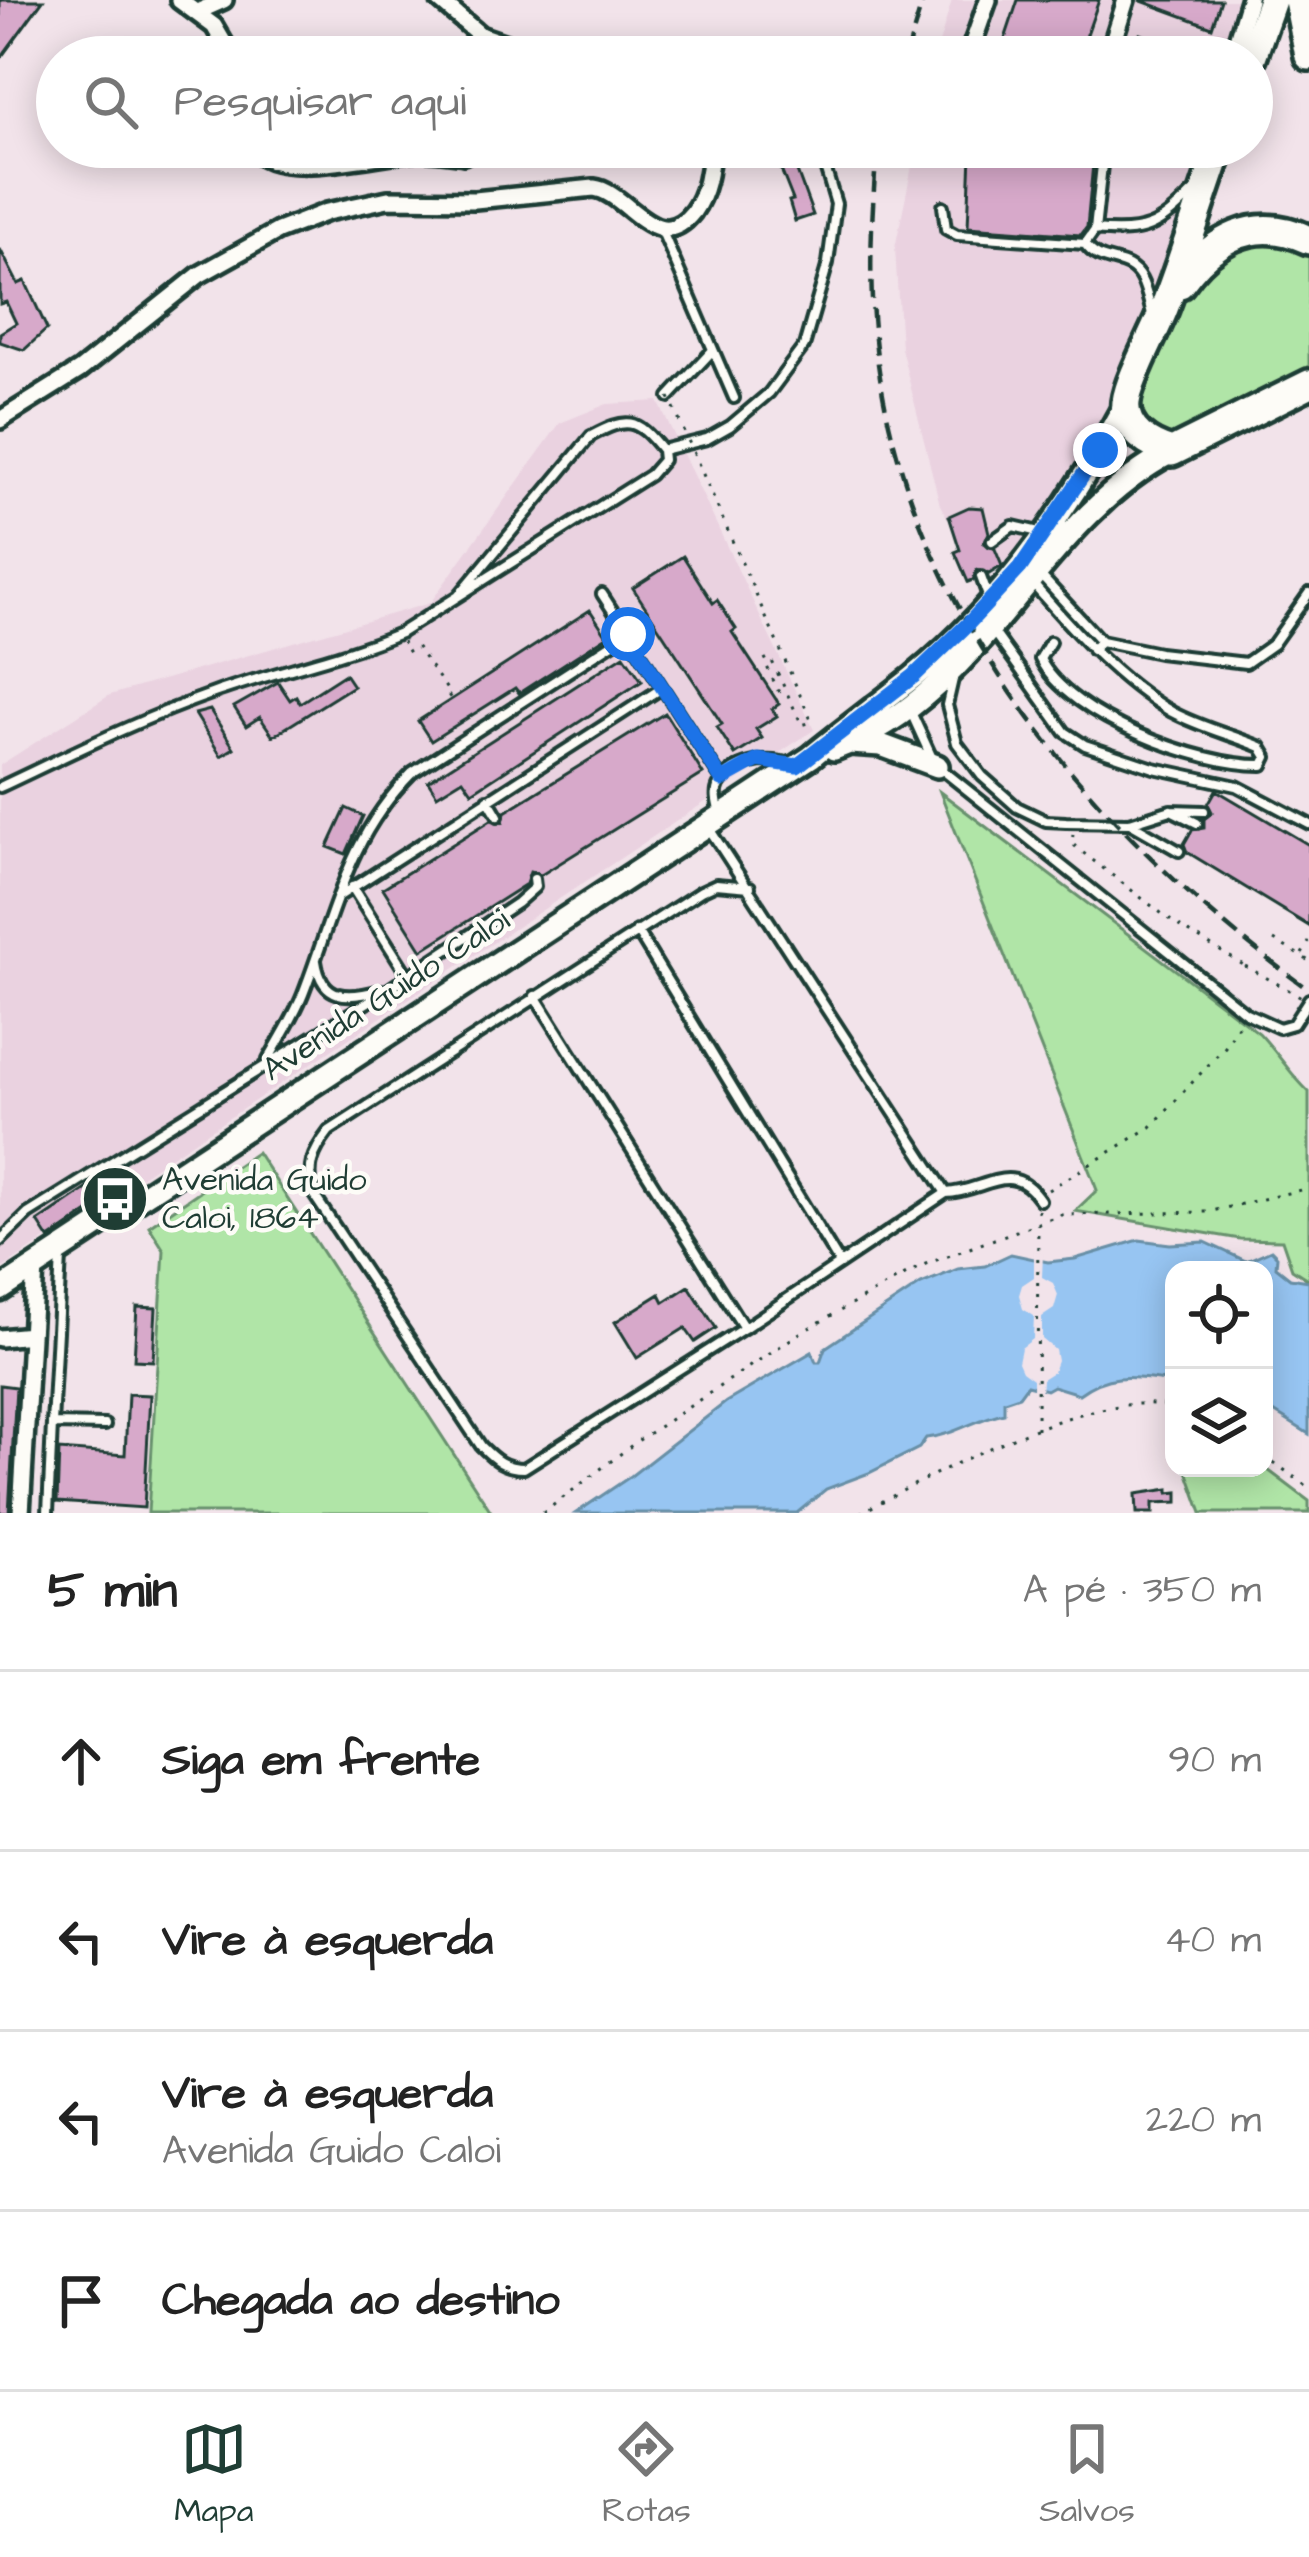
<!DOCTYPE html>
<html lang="pt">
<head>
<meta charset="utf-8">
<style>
  body { margin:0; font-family:"Architects Daughter",sans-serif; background:#f6f6f6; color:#222 }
  .controls { position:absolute; right:36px; bottom:36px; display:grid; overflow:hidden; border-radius:24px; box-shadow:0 6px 30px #0003 }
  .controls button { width:108px; height:108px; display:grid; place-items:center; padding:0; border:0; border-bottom:3px solid #e0e0e0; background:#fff; color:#222; font:60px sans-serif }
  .stop { position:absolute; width:36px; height:36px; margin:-27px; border:9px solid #1a73e8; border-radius:50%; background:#fff }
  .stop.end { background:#1a73e8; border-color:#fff; box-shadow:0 3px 12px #0008 }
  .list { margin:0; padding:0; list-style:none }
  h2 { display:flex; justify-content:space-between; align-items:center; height:156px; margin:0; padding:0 48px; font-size:51px }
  h2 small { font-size:39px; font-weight:400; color:#767676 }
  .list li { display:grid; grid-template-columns:78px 1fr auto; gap:36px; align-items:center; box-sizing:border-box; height:180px; padding:0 48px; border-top:3px solid #e0e0e0 }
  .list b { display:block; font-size:45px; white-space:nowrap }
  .list p { margin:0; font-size:39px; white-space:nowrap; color:#767676 }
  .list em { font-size:39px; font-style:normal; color:#767676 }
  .icon { flex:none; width:66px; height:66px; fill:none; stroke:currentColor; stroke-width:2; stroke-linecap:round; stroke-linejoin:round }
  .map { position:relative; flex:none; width:1309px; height:1513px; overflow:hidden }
  .search { position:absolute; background:#fff; box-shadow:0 6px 30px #0003; left:36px; right:36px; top:36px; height:132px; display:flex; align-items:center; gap:30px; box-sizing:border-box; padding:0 42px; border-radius:66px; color:#767676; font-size:45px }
  .sheet { height:876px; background:#fff }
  nav { display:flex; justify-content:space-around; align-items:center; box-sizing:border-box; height:168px; border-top:3px solid #e0e0e0; background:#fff; font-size:33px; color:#767676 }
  nav a { display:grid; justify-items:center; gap:6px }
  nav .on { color:#1f3d34 }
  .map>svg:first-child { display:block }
  .built { fill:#ead2e0 }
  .green { fill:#b0e5a7; stroke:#68916e; stroke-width:3 }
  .water { fill:#97c5f2; stroke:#678fa6; stroke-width:3 }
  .pier { fill:#f2e3ea }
  .building { fill:#d7a9ca; stroke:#1f3d34; stroke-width:3 }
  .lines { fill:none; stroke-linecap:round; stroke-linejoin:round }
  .service-casing { stroke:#1f3d34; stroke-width:16 }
  .minor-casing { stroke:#1f3d34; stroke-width:24 }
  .secondary-casing { stroke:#1f3d34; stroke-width:30 }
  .motorway-casing { stroke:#1f3d34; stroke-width:36 }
  .path { stroke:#1f3d34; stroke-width:3; stroke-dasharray:3 9; stroke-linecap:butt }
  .service { stroke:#fdfcf7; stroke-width:8 }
  .minor { stroke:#fdfcf7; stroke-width:15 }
  .secondary { stroke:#fdfcf7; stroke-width:21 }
  .motorway { stroke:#fdfcf7; stroke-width:27 }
  .rail { stroke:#1f3d34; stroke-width:4.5; stroke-dasharray:18 9; stroke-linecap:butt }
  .path-bridge { stroke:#1f3d34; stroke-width:3; stroke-dasharray:3 9; stroke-linecap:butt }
  .route { stroke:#1a73e8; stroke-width:15 }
  .labels { text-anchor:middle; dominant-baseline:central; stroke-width:9; stroke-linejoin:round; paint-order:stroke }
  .street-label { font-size:33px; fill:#1f3d34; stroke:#fdfcf7 }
  .poi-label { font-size:33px; fill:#1f3d34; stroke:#fdfcf7; text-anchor:start }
</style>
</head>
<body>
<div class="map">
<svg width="1309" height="1513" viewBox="0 0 1309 1513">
  <rect width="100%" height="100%" fill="#f2e3ea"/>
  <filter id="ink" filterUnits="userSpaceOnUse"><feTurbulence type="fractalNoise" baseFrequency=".00833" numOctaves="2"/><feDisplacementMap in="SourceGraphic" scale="24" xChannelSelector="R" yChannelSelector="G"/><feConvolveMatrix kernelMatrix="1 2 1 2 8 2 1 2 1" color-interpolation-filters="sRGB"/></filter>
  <g filter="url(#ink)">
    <path class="built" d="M952,0h312l-22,57h-307z
      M916,147h293l-90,241 -66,118 -39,56 -37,7 -37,-64 -39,-157 -6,-100z
      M658,401l156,329 -814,540v-505l110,-70 320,-92 130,-180 47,-19z"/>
    <path class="green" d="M1248,241l43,3 18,12v112l-22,17 -123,54 -30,-25 55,-126 16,-22z
      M940,792l319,241c19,20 30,40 50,59v188l-17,-11 -10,-29 -42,-1 -165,-28 22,-21z
      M257,1152l235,361h-344l16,-263 -15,-24z
      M1264,1467l45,34v12h-107l-16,-45z"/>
    <path class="water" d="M1139,1240l31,4 35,-2 41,19 25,-11 6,6 -1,11 14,11 19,3v153l-45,-28v-136h-90v112c-36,-4 -63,-12 -95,12l-26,-8 -7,4 -19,-5 -8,11 -15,5v12c-29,6 -49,22 -78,25l-7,10 -50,25 -43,16 -29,24h-221l55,-37 95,-74 86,-50 4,10h4l5,-14 96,-64 37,-15 27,-3 26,-12 37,8 27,-3z"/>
    <path class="pier" d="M1034,1251l9,3 -1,23 11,6 5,12 -4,14 -12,8v22l13,11 2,11 -4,11 -11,7 -1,16 -8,-2v-14l-11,-8 -4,-9 3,-14 12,-9 1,-23 -11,-7 -4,-14 3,-10 12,-8z"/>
    <path class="building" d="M0,0h43l-43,59z
      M1018,0h81l-20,57h-80z
      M1139,0h82l-9,27z
      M1140,34l61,21v2h-69z
      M772,147h16l25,68 -18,6 -6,-20 4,-1z
      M971,154l122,10 -6,63 -6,8 -113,-8z
      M0,249l18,35 7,-3 22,48 -23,21 -24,-8v-9l16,-10 -10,-21 -6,2z
      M969,507l14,1 6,25 -5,10 11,6 7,17 -13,8 -12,-4 -4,10 -5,2 -13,-30 5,-2 -11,-34z
      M683,556l30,47 4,-3 19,29 -4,3 47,72 -7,5 5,7 -21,13 6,9 -27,17 -18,-28 5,-3 -89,-136z
      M590,610l17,26 -88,57 -4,-5 -84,53 -13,-20z
      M624,655l18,26 -170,111 -9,-13 -26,16 -9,-14z
      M345,674l8,12 -80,50 -13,-19 -14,9 -12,-19 44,-25 12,18 6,-4 4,7z
      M210,710l24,38 -13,8 -26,-42z
      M665,713l38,61 -162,101 -11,-3 -4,12 -104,66 -39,-62 108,-68 12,2 2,-10z
      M1216,790l93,55v81l-122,-74 -3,-8 8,-14 12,-2v-9l8,-7 -4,-8z
      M346,808l17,8 -17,38 -18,-7z
      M103,1178l11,17 -65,44 -11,-17z
      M689,1286l27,42 -21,14 -10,-14 -48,30 -22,-36 45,-28 4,8z
      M137,1307l19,1 -3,53 -19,-1z
      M0,1385l16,2 -7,126h-9z
      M128,1394l22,1 -6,113 -87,-6 2,-52 66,5z
      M1169,1489v4l9,-1v10l-25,1v10h-16l-1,-19z"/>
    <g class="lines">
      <defs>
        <path id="service" d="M943,206l3,23 11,6 128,9c16,24 43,10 56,35 6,11 8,26 12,38
          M661,229l73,169
          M1095,230c49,5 63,-2 97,-37
          M1085,244l10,-14 7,-65
          M669,397l44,-47
          M662,450l45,-11 23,-13 39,-33 35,-47 24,-83 8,-59 -17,-57
          M992,541l21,-15 26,6
          M1041,576l60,65
          M981,577l8,22
          M1032,583c41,47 85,97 140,129 28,15 60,23 89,35l6,10 -4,8c-62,1 -195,-48 -223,-106l10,-17
          M602,594l120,186
          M992,630l73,102 20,13 69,23 83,18 72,38
          M1092,650l9,-9 58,12 87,10 27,-19 36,-51
          M953,679l-6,26 10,38 25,33 35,31 29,14 20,1 64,1 41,-13 33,1
          M910,710l21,46
          M940,768l306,245 33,15 14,-4 16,-25
          M0,787c70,-33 140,-68 214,-94 62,-22 126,-35 186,-60l250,-158 13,-15 -1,-10c-26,-33 -35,-33 -71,-14l-132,159
          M488,799l10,17
          M1171,810l26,13
          M720,814c-2,-9 -6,-20 -1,-29 12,-24 49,-28 71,-21
          M1130,823l49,28
          M710,830l236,363c38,-1 66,-35 94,7
          M352,887l56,89
          M750,887l-34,-3 -15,7 -372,240c-17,22 -23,37 -15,64l167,251c14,14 23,22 43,22l220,-140 202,-135
          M338,897l324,-209
          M637,931l203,333
          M316,961c6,40 32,38 65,29
          M535,996l209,332
          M268,1060c12,-22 26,-43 35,-66 32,-82 44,-156 109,-221l215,-139
          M0,1241l28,-27 364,-227 125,-84 18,-16 -1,-8
          M61,1257l-9,167 53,1
          M48,1513l4,-89"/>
        <path id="minor" d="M179,0l35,26 18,31
          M439,0l41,35 63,22
          M197,12l27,-12
          M968,57l20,-57
          M1108,57l18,-57
          M1232,57l17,-57
          M252,147c24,35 126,6 165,4 15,-1 32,2 47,4
          M0,420l80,-50 119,-95 79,-44 49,-19 61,-13 87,1 119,-12c33,4 63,70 99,24 13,-18 18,-43 17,-65
          M0,1338l31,-3
          M21,1513l14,-246"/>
        <path id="secondary" d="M850,743l31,2 56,21
          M834,749c150,-53 202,-227 338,-297
          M0,1290l811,-533c33,-27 68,-53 101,-79 91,-73 160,-174 214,-275"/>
        <path id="motorway" d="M1298,0l11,56
          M1252,57l20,-57
          M1220,147c-19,53 -35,107 -55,159 -9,25 -36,72 -39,96 -3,28 24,44 46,50l137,-68
          M1180,284c32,-45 76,-70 129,-44"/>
      </defs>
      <use href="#service" class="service-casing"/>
      <use href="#minor" class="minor-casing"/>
      <use href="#secondary" class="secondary-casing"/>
      <use href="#motorway" class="motorway-casing"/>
      <path class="path" d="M403,641l3,11 10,-6 35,49 -8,6 2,3
        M1073,834l-1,9 5,5 97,75 71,43
        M1274,940l35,21
        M1302,954l7,-12
        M1048,1190l103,-63 74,-80 16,-26
        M1037,1429l1,-221
        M1264,1455l45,33
        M543,1513l93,-71 164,-109 123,-68 137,-50 148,-3 101,-24
        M860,1513c76,-39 230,-127 314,-106"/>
      <use href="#service" class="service"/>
      <use href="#minor" class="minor"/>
      <use href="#secondary" class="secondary"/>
      <use href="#motorway" class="motorway"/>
      <path class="rail" d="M906,57l17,-57
        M877,147c-5,65 -9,127 -2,192 28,273 220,496 434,651"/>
      <path class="path-bridge" d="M669,397l143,325 -10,3 -32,-68 -6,3 17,37 -5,3
        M1245,966l64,35"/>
    </g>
  </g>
  <g class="lines" filter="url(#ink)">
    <path class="route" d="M628,634l94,146 36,-20 39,6 117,-90 54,-52 52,-56 80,-118"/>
  </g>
  <defs>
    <symbol id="bus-disc" viewBox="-11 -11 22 22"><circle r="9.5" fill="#1f3d34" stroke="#fdfcf7"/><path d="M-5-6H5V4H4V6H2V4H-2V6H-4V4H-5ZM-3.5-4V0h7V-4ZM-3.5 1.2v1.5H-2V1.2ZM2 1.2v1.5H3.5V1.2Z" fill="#fff"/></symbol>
  </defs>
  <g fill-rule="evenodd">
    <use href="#bus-disc" x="77" y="1161" width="76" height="76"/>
  </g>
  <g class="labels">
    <g class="street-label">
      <text transform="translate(386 995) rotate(-33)">Avenida Guido Caloi</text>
    </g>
    <g class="poi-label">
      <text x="162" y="1180">Avenida Guido<tspan x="162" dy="38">Caloi, 1864</tspan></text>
    </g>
  </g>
</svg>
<div class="controls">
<button><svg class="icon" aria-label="locate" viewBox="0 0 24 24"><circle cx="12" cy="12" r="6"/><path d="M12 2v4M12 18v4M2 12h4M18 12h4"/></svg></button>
<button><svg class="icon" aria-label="layers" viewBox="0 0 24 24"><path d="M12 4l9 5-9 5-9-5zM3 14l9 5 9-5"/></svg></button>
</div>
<div class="stop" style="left:628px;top:634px"></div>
<div class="stop end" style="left:1100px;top:450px"></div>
<div class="search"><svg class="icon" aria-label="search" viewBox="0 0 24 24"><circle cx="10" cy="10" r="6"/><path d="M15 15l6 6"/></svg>Pesquisar aqui</div>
</div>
<section class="sheet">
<h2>5 min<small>A pé · 350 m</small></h2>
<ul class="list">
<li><svg class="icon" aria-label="ahead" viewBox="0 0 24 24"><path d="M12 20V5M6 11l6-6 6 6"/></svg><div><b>Siga em frente</b></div><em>90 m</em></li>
<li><svg class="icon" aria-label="left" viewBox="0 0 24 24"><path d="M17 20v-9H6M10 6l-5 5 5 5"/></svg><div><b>Vire à esquerda</b></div><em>40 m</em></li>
<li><svg class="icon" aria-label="left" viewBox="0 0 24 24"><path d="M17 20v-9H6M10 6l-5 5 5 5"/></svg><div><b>Vire à esquerda</b><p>Avenida Guido Caloi</p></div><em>220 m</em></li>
<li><svg class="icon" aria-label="arrive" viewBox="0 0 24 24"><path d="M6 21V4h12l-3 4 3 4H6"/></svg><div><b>Chegada ao destino</b></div></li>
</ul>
</section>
<nav>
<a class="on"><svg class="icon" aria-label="map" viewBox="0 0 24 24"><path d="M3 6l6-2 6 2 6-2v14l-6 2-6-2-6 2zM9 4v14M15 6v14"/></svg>Mapa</a>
<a><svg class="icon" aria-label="directions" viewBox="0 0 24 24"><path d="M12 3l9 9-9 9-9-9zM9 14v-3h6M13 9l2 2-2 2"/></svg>Rotas</a>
<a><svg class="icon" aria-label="saved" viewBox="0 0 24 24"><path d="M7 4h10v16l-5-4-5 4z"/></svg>Salvos</a>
</nav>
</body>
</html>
